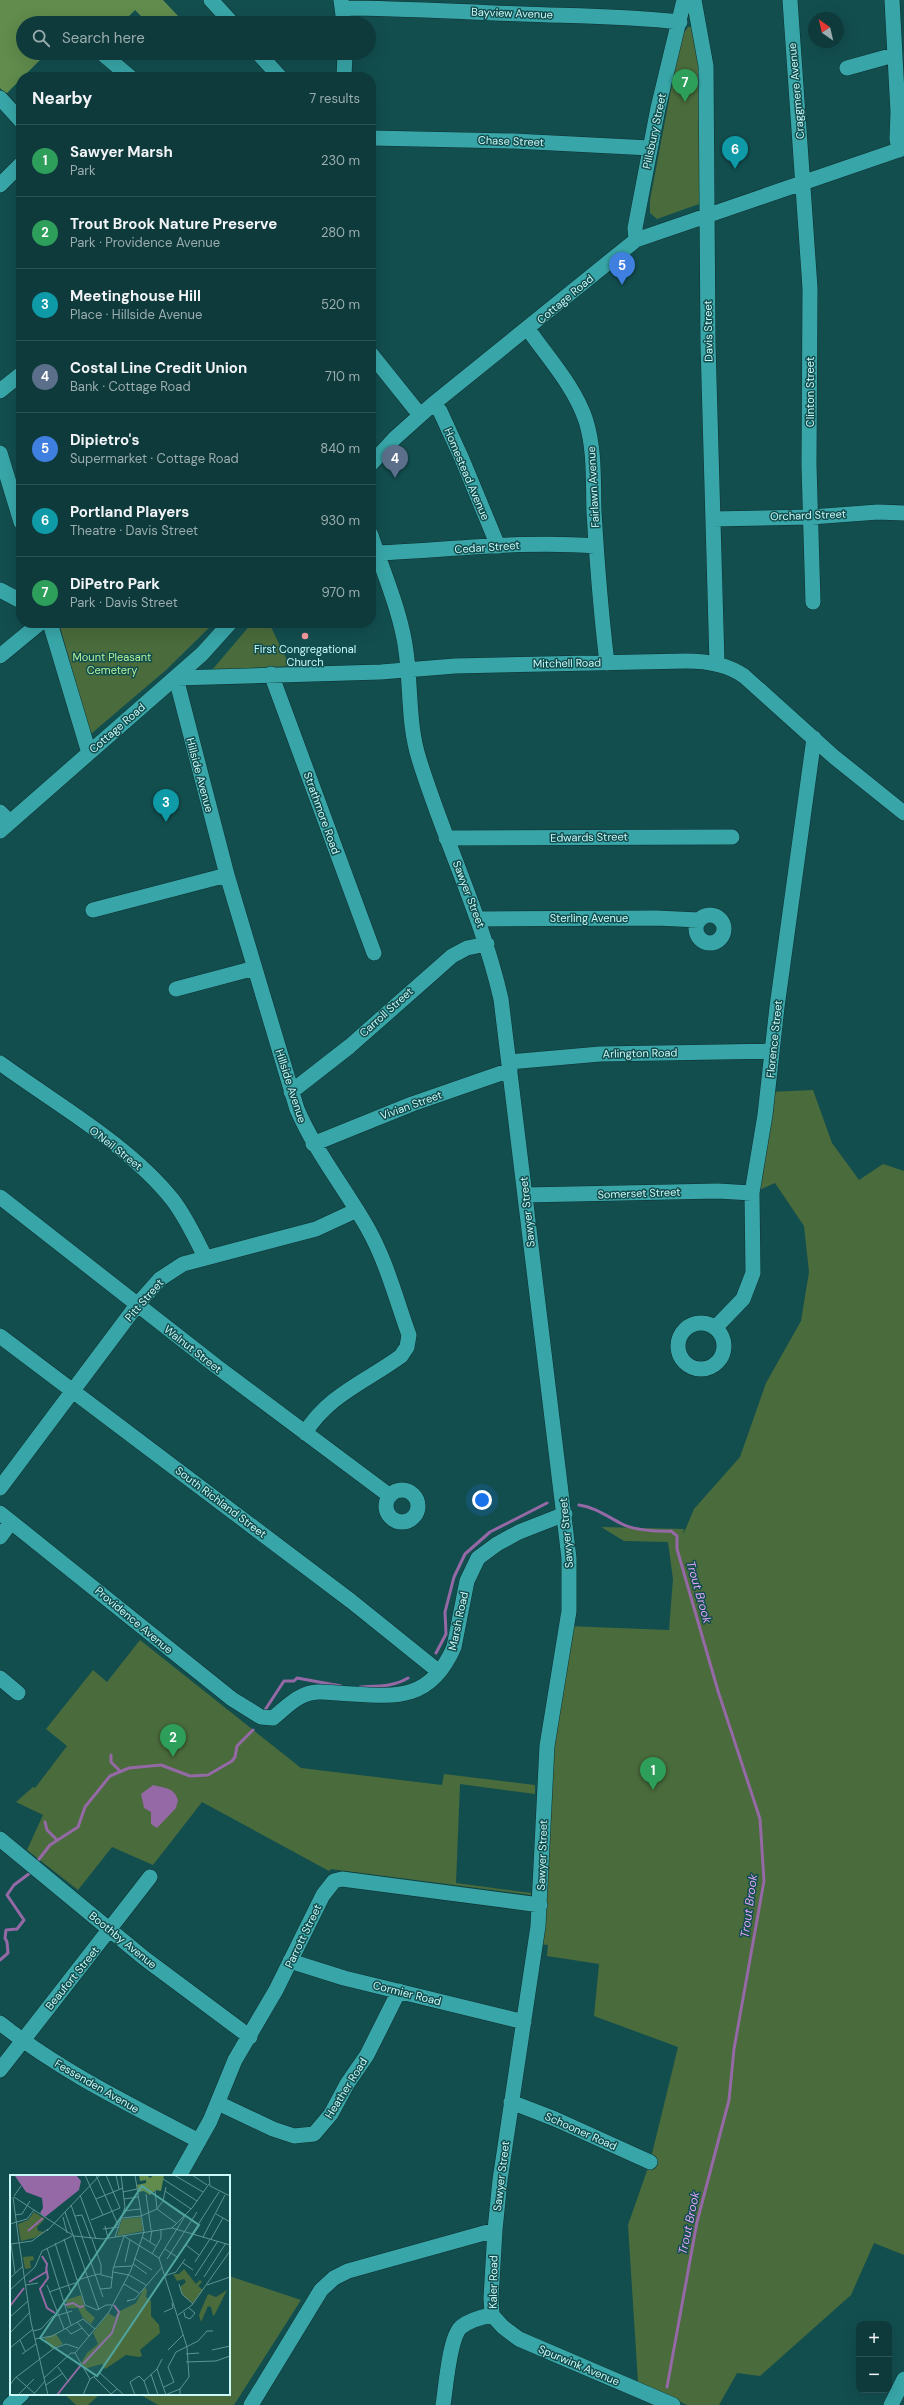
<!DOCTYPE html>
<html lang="en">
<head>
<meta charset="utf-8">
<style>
  body { margin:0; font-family:"DM Sans",sans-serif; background:#1c4546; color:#f1f3f6 }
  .controls { position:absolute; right:12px; bottom:12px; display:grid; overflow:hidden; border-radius:8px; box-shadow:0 4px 16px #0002 }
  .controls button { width:36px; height:36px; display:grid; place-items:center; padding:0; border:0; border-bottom:1px solid #2e5455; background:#0e3a3b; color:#f1f3f6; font:20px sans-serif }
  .compass { position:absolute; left:808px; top:12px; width:36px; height:36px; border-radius:50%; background:#0e3a3b; box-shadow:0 4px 16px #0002; rotate:326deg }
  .you { position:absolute; left:482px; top:1500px; width:14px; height:14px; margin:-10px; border:3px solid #fff; border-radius:50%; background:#1a73e8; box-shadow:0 0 0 6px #1a73e833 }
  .badge { display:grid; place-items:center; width:26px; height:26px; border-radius:50%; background:#f49b9f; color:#fff; font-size:13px; font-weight:700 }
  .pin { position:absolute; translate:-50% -33px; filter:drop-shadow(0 1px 2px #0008) }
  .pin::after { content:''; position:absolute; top:21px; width:14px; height:12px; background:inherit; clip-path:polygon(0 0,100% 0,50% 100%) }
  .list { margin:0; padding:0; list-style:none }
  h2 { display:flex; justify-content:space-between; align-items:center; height:52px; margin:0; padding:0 16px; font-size:17px }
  h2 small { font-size:13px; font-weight:400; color:#9badaf }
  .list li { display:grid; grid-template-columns:26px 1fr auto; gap:12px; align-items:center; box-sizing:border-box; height:72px; padding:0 16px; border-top:1px solid #2e5455 }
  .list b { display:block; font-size:15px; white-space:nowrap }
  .list p { margin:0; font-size:13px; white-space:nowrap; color:#9badaf }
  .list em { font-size:13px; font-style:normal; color:#9badaf }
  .icon { flex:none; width:22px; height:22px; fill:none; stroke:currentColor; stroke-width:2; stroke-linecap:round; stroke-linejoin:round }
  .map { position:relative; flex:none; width:904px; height:2405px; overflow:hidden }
  .search { position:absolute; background:#0e3a3b; box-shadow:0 4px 16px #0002; left:16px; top:16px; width:360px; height:44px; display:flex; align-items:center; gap:10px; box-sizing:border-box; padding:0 14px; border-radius:22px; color:#9badaf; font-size:15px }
  .panel { position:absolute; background:#0e3a3b; box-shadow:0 4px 16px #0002; left:16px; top:72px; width:360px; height:556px; border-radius:16px }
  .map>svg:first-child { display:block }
  .green { fill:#4a6b3b }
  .forest { fill:#618c4d }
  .water { fill:#9469a5 }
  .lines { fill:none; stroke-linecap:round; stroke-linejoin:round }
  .stream { stroke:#9469a5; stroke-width:3 }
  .minor-casing { stroke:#0f3132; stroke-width:16 }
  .minor { stroke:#38a6a8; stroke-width:15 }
  .poi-dot { fill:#f49b9f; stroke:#134e4f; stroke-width:1.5 }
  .labels { text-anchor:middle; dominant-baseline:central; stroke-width:3; stroke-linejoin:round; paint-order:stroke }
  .street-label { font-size:11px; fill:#cafafa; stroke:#134e4f }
  .poi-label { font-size:11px; fill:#cafafa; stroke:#134e4f }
  .park-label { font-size:11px; fill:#b3f098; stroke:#134e4f }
  .water-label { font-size:12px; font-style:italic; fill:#e1a4f8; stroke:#134e4f }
  .inset-river { fill:none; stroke:#9469a5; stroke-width:2 }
  .inset-road { fill:none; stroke:#5c9393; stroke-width:1 }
  .view { fill:#50a49f; fill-opacity:0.15; stroke:#50a49f; stroke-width:2 }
  .inset-edge { fill:none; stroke:#cafafa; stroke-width:2 }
</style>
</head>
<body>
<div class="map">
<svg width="904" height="2405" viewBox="0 0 904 2405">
  <rect width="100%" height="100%" fill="#134e4f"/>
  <path class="green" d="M688,27h6l4,9 3,137 -2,31 -42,15 -7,-6v-13l31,-163z
    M59,623h155l-48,47 -74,63 -3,-3z
    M252,623h17l21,43 -78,4z
    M813,1090l19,53 27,37 24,-16 21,7v1084l-30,-12 -23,52 -91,81 -23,-3 -18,32h-32l-49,-23 -10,-157 22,-63 28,-115 -84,-31 5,-52 -52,-8 1,-11 -12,-1 5,-69 26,-249 102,4 4,-51 -5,-37 -44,-1 -23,-14 83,2 -1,6 11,-26 46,-52 26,-74 35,-62 8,-49 -5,-46 -29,-43 -23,10 16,-101z
    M140,1640l161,128 141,17 2,-11 91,11v9l-75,-10 -4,99 75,10v2l-200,-26 -2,2 -127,-69 -49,63 -41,-18 -34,43 -51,-40 16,-35 -27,-13 17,-15 2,1 32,-42 -21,-17 47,-59 14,12z
    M229,2276l72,24 -67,105h-76l-19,-11h90z
    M64,2394h36l-12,11h-12z"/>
  <path class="forest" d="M0,0h163l16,17 -7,6h-24l-13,-13 -13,13h-99v30h24l-41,41 -6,-6z"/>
  <path class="water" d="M153,1785c11,3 21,2 25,15l-2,8 -19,20 -6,-4v-12l-7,-4 -3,-14z"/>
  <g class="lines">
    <path class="stream" d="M579,1505c16,2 29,12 43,19 11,6 37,8 49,7l6,5v13l41,142 42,128 4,62 -30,168 -5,51 -32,122 -30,165
      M436,1653l10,-19 -1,-22 9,-35 11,-23 25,-22 57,-29
      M360,1687c17,-1 33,0 48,-9
      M265,1710l19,-29h10l3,-3 44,8
      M111,1755v7l8,8
      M45,1822l2,8 10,10
      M36,1863l14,-18 28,-18 7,-20 25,-31 19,-8 32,-3 29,11 18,-1 24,-14 3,-4 2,-11 16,-16
      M0,1960l8,-7 -1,-11 -2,-4 1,-8 11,-1 7,-9 -17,-25 7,-10 16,-12"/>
    <defs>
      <path id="minor" d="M211,0l21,23
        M341,0l3,23
        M694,0l12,66 2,278 9,319
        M790,0l20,288 -1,177 4,137
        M892,0l6,112 -1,27 2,11
        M343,8c60,0 119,4 179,6 53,2 105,2 158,8
        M258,53l22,24
        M104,55l26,22
        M847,68l47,-13
        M344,77l1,-24
        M0,98l21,23
        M371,138l143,3 136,7
        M0,185l21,-21
        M636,240l-1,-12 23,-120 26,-108
        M528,329c20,29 47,58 58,92 9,29 7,61 8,91 3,50 7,101 13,151
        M371,354l49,61
        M0,391l21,-17
        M433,404l7,7 22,48 36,87
        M0,453l21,69
        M371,464l24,-26 38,-34 203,-164 268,-92
        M713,519l98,-2 67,-5 26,1
        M371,535c12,37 30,77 35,116 5,36 2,73 13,108 25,81 63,157 82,240l68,559v53l-22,135 -9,180 -38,254 -5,50 -4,68 1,17
        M377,553c73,-3 147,-13 219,-7
        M0,590l21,11
        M50,623l39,130
        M0,656l40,-33
        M271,674l103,279
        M0,812l10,10
        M0,831l202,-177 28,-31
        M446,838l286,-1
        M93,910l134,-35
        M696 929a14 14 0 1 1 28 0a14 14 0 1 1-28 0Z
        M479,919l177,-1 43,2
        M176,989l79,-21
        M509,1062l91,-8 172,-3
        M0,1063c56,41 129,82 172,136 14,18 23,38 33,58
        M291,1092l59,-46 102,-90 15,-8 20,-4
        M313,1144l99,-40 98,-34
        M525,1195l193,-4 34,2
        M0,1197l216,169 174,130
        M678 1346a23 23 0 1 1 46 0a23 23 0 1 1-46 0Z
        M715,1328l28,-29 10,-26 -1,-80 13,-78 12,-108 37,-269
        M0,1336l351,265 87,70
        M305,1433c23,-38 62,-52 96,-77l6,-9 2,-12c-13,-36 -23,-75 -42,-108 -23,-40 -52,-76 -70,-118l-70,-234 -51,-197 205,-6 74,-6 231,-5c21,0 41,3 58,15l89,80 71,57
        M0,1488l137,-183 23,-26 23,-15 133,-35 41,-19
        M386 1506a16 16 0 1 1 32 0a16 16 0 1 1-32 0Z
        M0,1513l232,186 29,18 12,1c9,-7 18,-17 29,-22 11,-6 24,-4 36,-3 52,3 91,12 116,-46l13,-66 11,-23 19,-14 22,-12 46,-18
        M0,1537l11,-15
        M0,1678l18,15
        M0,1839l144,119 106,79
        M290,1961l54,17 180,44
        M0,2023c60,48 131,82 199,118
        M0,2070l150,-193
        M511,2102l44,17 95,43
        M218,2103l55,26 21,7 20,-2 17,-20 16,-30 20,-29 32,-64
        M179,2176l31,-55 25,-61 41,-70 47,-95 11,-14 8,-2 198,26
        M492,2315l11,12 16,12 154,66
        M10,2405l12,-11
        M251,2405l70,-115 13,-12 14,-7 147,-41
        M443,2405c3,-17 6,-67 18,-78 9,-7 20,-10 31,-12
        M891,2405l13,-26"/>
    </defs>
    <use href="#minor" class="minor-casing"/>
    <use href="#minor" class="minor"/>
  </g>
  <circle class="poi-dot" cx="305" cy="636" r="4"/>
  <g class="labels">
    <g class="street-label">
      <text transform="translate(512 13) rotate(2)">Bayview Avenue</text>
      <text transform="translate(796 91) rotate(-95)">Craggmere Avenue</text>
      <text transform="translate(654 131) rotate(-78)">Pillsbury Street</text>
      <text transform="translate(511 141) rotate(2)">Chase Street</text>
      <text transform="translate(565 299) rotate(-40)">Cottage Road</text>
      <text transform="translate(708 331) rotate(-91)">Davis Street</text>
      <text transform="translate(810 392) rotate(-90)">Clinton Street</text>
      <text transform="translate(467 474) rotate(67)">Homestead Avenue</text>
      <text transform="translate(593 487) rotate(-93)">Fairlawn Avenue</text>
      <text transform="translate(808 515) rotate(-2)">Orchard Street</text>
      <text transform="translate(487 547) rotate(-4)">Cedar Street</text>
      <text transform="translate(567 663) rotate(-1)">Mitchell Road</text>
      <text transform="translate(117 728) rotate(-41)">Cottage Road</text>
      <text transform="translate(200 775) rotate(75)">Hillside Avenue</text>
      <text transform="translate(322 813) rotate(70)">Strathmore Road</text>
      <text transform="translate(589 837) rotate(-1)">Edwards Street</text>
      <text transform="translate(469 894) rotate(69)">Sawyer Street</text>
      <text x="589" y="918">Sterling Avenue</text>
      <text transform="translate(386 1012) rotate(-42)">Carroll Street</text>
      <text transform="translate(774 1039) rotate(-84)">Florence Street</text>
      <text transform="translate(640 1053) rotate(-1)">Arlington Road</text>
      <text transform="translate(291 1086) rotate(72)">Hillside Avenue</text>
      <text transform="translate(411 1105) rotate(-20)">Vivian Street</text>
      <text transform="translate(116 1148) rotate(38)">O'Neil Street</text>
      <text transform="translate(639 1193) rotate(-2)">Somerset Street</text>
      <text transform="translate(527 1212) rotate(-96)">Sawyer Street</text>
      <text transform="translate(144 1300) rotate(-49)">Pitt Street</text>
      <text transform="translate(193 1349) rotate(38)">Walnut Street</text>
      <text transform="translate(221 1502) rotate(37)">South Richland Street</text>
      <text transform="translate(566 1533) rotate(-95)">Sawyer Street</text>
      <text transform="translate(134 1620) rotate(40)">Providence Avenue</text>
      <text transform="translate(458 1621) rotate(-78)">Marsh Road</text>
      <text transform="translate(542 1855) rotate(-88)">Sawyer Street</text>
      <text transform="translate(303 1936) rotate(-64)">Parrott Street</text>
      <text transform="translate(123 1940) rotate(39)">Boothby Avenue</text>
      <text transform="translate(72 1978) rotate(-51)">Beaufort Street</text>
      <text transform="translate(407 1993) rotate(14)">Cormier Road</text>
      <text transform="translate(97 2086) rotate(30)">Fessenden Avenue</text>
      <text transform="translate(346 2088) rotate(-58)">Heather Road</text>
      <text transform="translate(581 2131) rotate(24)">Schooner Road</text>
      <text transform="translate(501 2176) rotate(-83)">Sawyer Street</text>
      <text transform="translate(493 2282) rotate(-89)">Kaler Road</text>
      <text transform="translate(579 2365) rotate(23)">Spurwink Avenue</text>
    </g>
    <g class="poi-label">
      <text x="305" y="649">First Congregational<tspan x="305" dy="13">Church</tspan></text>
    </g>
    <g class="park-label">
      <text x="112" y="657">Mount Pleasant<tspan x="112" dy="13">Cemetery</tspan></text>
    </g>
    <g class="water-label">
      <text transform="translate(699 1592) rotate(74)">Trout Brook</text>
      <text transform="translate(749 1906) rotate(-82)">Trout Brook</text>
      <text transform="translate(689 2223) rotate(-78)">Trout Brook</text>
    </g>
  </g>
  <g transform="translate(10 2175)">
    <rect width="220" height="220" fill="#134e4f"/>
    <path d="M24,37l11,7 -8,8 1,4 7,1 -11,6 -13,3 -3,-17 10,-4zM131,42l2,14 -26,5 5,-17zM23,81l1,4 -4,1 1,7 -6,1 -2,-12zM174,94l12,15 4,-4 2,2 -4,4 5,4 -10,13 -10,-7 -3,-9 6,-5 -2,-3 -7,2 -4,-7h6zM134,113l3,1 -1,8 5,4v15l8,9 1,8 -20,17 2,6 -3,1 -13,-2 -21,14 -3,-5 -18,5 -3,-6 6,-10 11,-9 -5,-11 15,-20 7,4 3,-5 -3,-4 5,3 16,-8zM217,115l-12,24 -2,2 -2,-9 -3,-1 -7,16 -2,-7 9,-21 8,3zM71,120l5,15 8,7 5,5 -4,-4 -4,6 -8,-6 -5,-10h-11l-1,-8zM46,159l7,10 -11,5 -8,-11z" fill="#4a6b3b"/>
    <path d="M129,0h8l3,3 4,-3h10l-3,16 -5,-1 -6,5 -6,-4 -6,1 -1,-7 9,-2v-3l-6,1z" fill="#618c4d"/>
    <path d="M66,0l5,6 -2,9 -34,27 -5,-4 3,-5 -1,-10 -16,-6 -11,-16z" fill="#9469a5"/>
    <path class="inset-river" d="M18,56l15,-13M36,92l2,11 -8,11 7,19 8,5M19,107l17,-10 1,-8 -5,-8M55,130l8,-2 7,4 4,-1M0,131l14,-18M73,189l29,-31 7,-21 -5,-7M47,220l24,-30"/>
    <path class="inset-road" d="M75,0l18,40M86,0l23,52 -16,2M106,0l3,14M164,0l29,17M182,0l15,10M199,0l1,11 20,10M153,4l34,22M145,15l2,19M155,16l26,18M113,17l14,-3M136,19l5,36M70,20l16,44M4,21l7,-10M3,22l6,45M4,22l60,39 29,3 69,-11 58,17M86,24l27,-11M114,24l14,-2M153,26l21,15M61,30l32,92M147,34l6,-8 3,-14M114,36l16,-2M55,37l34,98M206,39l14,8M5,40l7,-1 8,-13M65,41l7,-1 9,24M53,42l4,16M112,43l19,-2 16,-7 19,14M81,45l29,-12 -14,-33M0,49l17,-5 7,-9M95,51l3,12M162,53l20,-20 17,-24M37,56l53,-56M182,59l27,-42M105,62l10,-30 -4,-32M132,62l14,9M193,62l22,-42M54,64l21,66 12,5 9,-5h7M82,64l9,26v9M201,64l12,-21M9,67l12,80 17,73M140,67l2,-12M45,68l16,50M1,69l4,29M1,69l21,-3 16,-12M176,70l13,10M37,73l24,77M155,74l12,8M142,79l9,-16v-9M124,83l18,12M149,83l26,-42M157,84l30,-47M115,87l5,-22M185,87l15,-23M173,88l10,7M123,89l14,10M104,92l18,-1M161,92l22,-33M103,97l16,3M119,100l17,10M185,101l23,-35M194,102l22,-34M0,103l13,-12M67,105l21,-6 15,4M114,109l15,9M169,109l3,10 11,10M16,110l12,-2M37,110l17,44M197,110l23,-8M90,114l11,-1 2,-19 11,-33 35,22 28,89 2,30 -9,12v6M0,115l25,-23 7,-16 30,-15M145,115l9,-14 12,-4 9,-13M39,117l29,-10M120,125l-3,1 8,-2 27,-32M154,137l9,-4 -1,-5M174,137l1,5 5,2 5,-6 -6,-5M168,140l14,-10 38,-54M0,142l18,-16M67,147l12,14M56,153l5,6 11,-6M23,156l8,-2 11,-12 20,-6M0,158l20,-21M25,164l17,-3 31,-17 12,10M10,165l5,11M0,173l23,-19M158,175l15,-15M202,175l18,-4M65,178l15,26 -7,16M12,179l14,-10M176,179l13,-1M176,187l30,-1 14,-5M48,192l10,14M147,194l9,26M141,199l7,21M6,202l18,16M84,202l17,17 6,-5M34,203l27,-25h4l34,-41 22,-42 13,-38 -9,-57M80,204l10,-6 24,22M134,206l13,-12 5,-10M0,210l5,-7 38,-29 13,-5 12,4M36,210l17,-12M154,212l10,-5 -6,-15 8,-15 22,-11 9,-10h6M8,220l16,-16M23,220l12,-14M125,220l-5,-13 9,-6 5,5 5,14M155,220l15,-6"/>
    <path class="view" d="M132,11l57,39 -102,151 -57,-38z"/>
    <rect width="220" height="220" class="inset-edge"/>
  </g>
</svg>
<div class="controls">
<button>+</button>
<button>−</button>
</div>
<svg class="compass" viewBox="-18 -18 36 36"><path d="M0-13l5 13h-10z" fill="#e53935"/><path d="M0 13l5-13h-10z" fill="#9badaf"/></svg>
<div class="you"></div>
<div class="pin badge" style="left:653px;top:1790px;background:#2e9e5b">1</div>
<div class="pin badge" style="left:173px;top:1757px;background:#2e9e5b">2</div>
<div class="pin badge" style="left:166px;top:822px;background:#0f9aa8">3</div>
<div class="pin badge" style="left:395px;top:478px;background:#5c6f8a">4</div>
<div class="pin badge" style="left:622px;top:285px;background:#3f7fe0">5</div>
<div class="pin badge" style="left:735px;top:169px;background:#0f9aa8">6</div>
<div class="pin badge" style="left:685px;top:102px;background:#2e9e5b">7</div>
<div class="search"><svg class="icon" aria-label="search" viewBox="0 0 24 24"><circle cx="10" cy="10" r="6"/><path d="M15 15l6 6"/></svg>Search here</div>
<section class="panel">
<h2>Nearby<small>7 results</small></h2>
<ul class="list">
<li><span class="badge" style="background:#2e9e5b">1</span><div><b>Sawyer Marsh</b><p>Park</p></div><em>230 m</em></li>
<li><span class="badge" style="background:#2e9e5b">2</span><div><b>Trout Brook Nature Preserve</b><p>Park · Providence Avenue</p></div><em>280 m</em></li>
<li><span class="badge" style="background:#0f9aa8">3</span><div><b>Meetinghouse Hill</b><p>Place · Hillside Avenue</p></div><em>520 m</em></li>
<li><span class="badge" style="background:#5c6f8a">4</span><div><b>Costal Line Credit Union</b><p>Bank · Cottage Road</p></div><em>710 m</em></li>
<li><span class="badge" style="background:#3f7fe0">5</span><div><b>Dipietro's</b><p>Supermarket · Cottage Road</p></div><em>840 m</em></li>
<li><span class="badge" style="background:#0f9aa8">6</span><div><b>Portland Players</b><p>Theatre · Davis Street</p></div><em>930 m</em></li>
<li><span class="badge" style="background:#2e9e5b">7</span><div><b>DiPetro Park</b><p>Park · Davis Street</p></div><em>970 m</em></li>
</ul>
</section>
</div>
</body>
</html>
